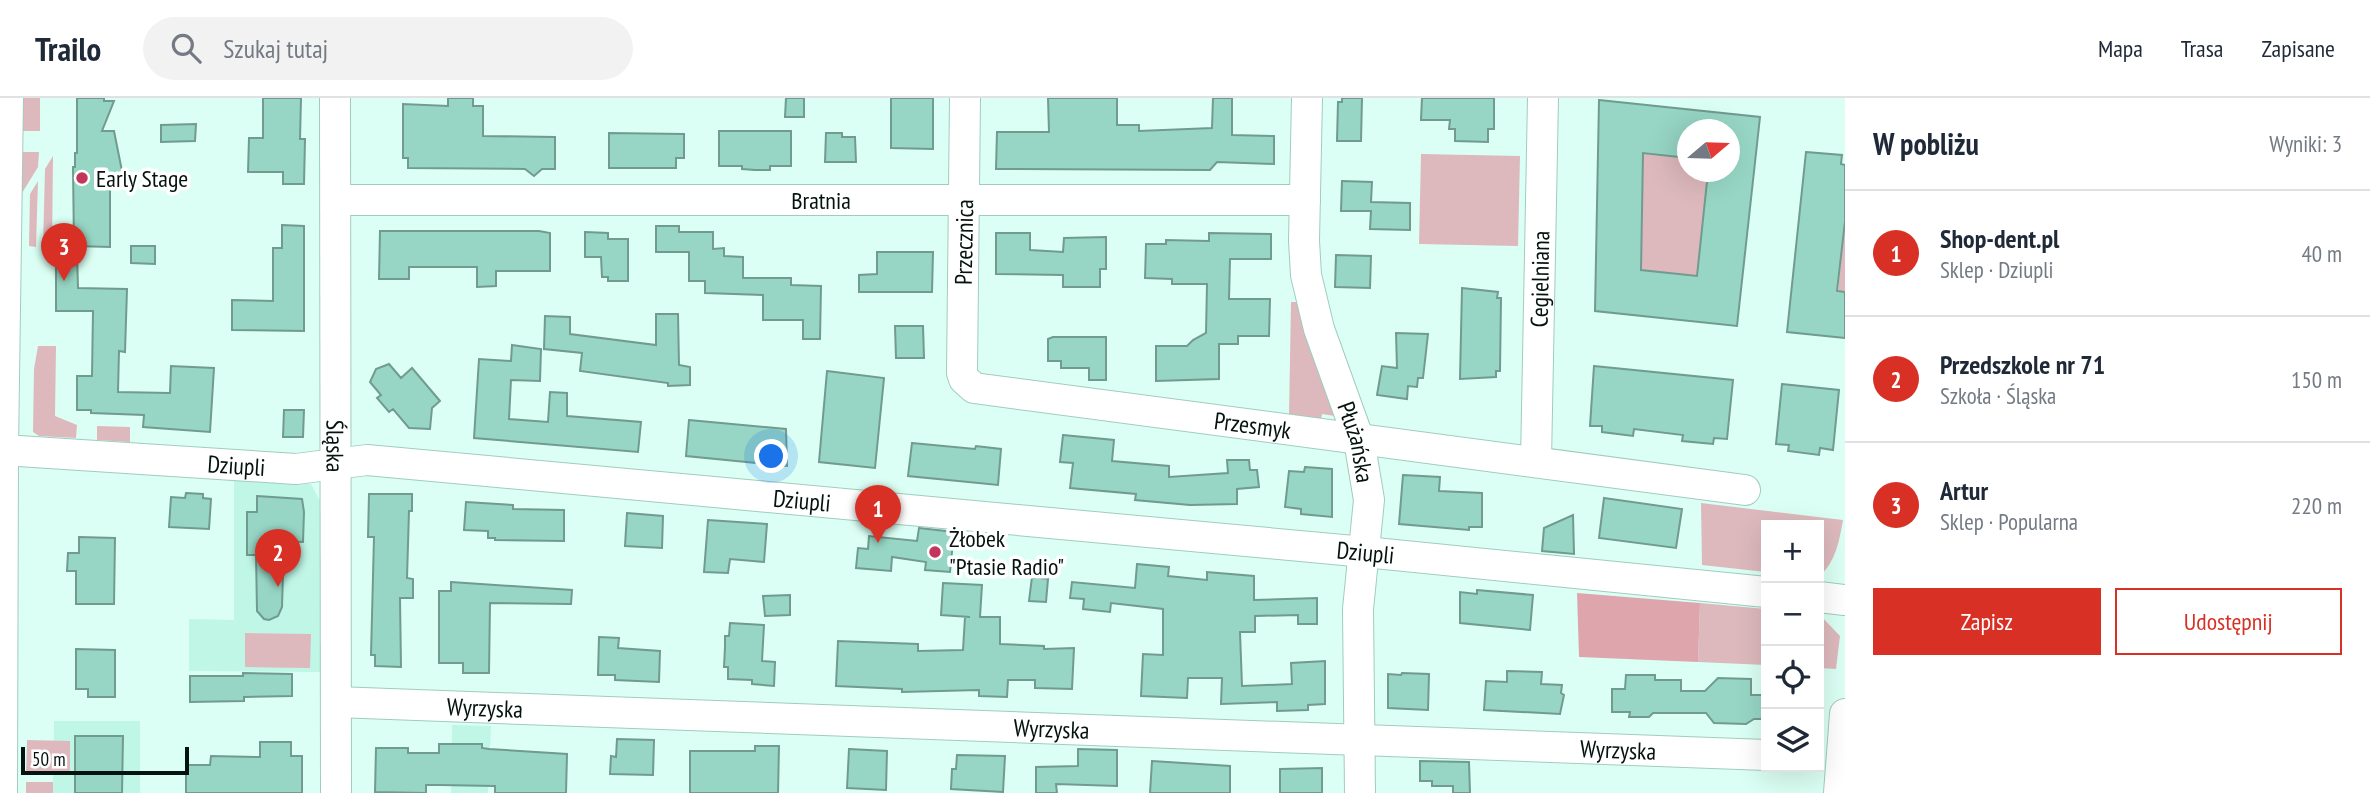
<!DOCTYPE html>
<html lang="pl">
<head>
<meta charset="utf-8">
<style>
  body { margin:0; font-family:"PT Sans Narrow",sans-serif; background:#f2f2f3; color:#1f2937 }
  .controls { position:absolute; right:21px; bottom:21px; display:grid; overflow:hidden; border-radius:0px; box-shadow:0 7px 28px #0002 }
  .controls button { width:63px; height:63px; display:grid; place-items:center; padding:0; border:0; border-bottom:2px solid #e0e1e3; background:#fff; color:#1f2937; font:35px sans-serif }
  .compass { position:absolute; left:1677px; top:21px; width:63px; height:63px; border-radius:50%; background:#fff; box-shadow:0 7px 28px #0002; rotate:71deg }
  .scale { position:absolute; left:21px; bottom:18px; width:168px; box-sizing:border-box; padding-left:7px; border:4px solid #04130f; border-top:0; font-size:19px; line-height:24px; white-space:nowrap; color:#04130f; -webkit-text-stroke:5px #fff; paint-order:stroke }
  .you { position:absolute; left:772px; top:359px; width:24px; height:24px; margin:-18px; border:5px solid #fff; border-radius:50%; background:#1a73e8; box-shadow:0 0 0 10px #1a73e833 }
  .badge { display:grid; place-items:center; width:46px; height:46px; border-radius:50%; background:#d93025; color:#fff; font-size:23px; font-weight:700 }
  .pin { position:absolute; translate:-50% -58px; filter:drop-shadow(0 2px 4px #0008) }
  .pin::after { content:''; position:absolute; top:37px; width:24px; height:21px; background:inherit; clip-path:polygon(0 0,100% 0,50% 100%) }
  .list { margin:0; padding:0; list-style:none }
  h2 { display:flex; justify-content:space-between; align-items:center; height:91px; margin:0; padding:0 28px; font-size:30px }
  h2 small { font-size:23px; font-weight:400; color:#747a83 }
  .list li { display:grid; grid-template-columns:46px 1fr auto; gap:21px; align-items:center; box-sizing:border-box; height:126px; padding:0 28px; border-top:2px solid #e0e1e3 }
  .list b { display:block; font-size:26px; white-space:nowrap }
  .list p { margin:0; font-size:23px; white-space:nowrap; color:#747a83 }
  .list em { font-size:23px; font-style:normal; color:#747a83 }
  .actions { display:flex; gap:14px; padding:21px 28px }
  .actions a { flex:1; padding:16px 0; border:2px solid #d93025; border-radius:0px; text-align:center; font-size:24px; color:#d93025 }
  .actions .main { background:#d93025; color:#fff }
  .icon { flex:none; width:38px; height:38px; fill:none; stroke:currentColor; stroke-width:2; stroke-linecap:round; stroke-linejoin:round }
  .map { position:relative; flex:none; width:1845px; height:695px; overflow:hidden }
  header { display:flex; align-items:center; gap:42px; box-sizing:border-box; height:98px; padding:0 35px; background:#fff; border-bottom:2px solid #e0e1e3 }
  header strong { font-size:33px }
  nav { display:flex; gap:38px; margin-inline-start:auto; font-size:24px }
  .search { width:490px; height:63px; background:#f2f2f3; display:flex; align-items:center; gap:18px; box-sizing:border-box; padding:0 24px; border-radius:38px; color:#747a83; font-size:26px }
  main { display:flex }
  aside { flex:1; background:#fff }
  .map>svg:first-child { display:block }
  .built { fill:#bff6e6 }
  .green { fill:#ddb9bd }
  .forest { fill:#dfa5ad }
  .building { fill:#97d6c4; stroke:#719b8f; stroke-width:2; fill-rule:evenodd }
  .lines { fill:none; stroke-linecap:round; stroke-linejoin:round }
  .minor-casing { stroke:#a0ccbf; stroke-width:32 }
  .minor { stroke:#fff; stroke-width:30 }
  .poi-dot { fill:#c4355b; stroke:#fff; stroke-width:2.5 }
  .labels { text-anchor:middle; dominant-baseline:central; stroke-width:7; stroke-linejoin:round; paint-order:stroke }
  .poi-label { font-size:24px; fill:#04130f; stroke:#fff; text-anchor:start }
  .street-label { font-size:24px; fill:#04130f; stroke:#fff }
</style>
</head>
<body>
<header>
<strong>Trailo</strong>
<div class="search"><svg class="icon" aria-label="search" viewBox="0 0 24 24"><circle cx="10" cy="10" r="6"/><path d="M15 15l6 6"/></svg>Szukaj tutaj</div>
<nav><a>Mapa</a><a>Trasa</a><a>Zapisane</a></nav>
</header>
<main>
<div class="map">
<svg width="1845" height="695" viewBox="0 0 1845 695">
  <rect width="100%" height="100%" fill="#dbfff4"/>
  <path class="built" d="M234,381l77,5 11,21 1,167 -134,-1v-52l45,1z
    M54,623h86v72h-87z
    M452,627l39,1 -3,67h-37z"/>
  <path class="green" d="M23,0h17v33h-18z
    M22,54h17l-1,15 -16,26z
    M1643,55l44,5 1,14h20l-11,104 -56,-6z
    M1421,56l99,2 -2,90 -99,-2z
    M53,58l-1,92 -9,-1 2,-78z
    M38,83l-2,66 -7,-1 1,-52z
    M1845,123v71l-7,-1z
    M1291,204h6l9,35 29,79 -13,-2 -1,6 -32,-4z
    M38,248h18l-1,70 22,9 -1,13 -37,-2 -6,-4 1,-63z
    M97,328l33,1v15l-33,-2z
    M1701,405l142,17c-4,22 -7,41 -24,57v-52h-53v47l-64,-7z
    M1700,505l66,6v56l-68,-3z
    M1819,516l21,22 -4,33 -17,-1z
    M245,535l66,1 -1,34 -65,-1z
    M27,642l43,1v34h-44z
    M26,684h27v11h-27z"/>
  <path class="forest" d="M1577,495l123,10 -2,59 -119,-5z"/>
  <path class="building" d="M77,0h27v3h10l-12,30h12l8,40 -12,12v64l-36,-1 -1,-79h2v-14h2z
    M263,0h38l-1,41h5l-1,45h-21v-12h-35l1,-34h14z
    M448,0h25v8h10v30l72,1v32h-13l-8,7 -9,-7 -117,-1v-10h-5v-54l45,2z
    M786,0h18v19h-19z
    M891,0h42v51l-42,-1z
    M1048,0h69v27h22v6l73,-3 1,-30h19v37l42,1v28l-57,-2 -7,8 -214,-1 1,-37h52z
    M1342,0h20l-1,43h-24l1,-39h4z
    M1422,0h72v31h-6v13l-33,-1v-12h-6l1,-9h-29z
    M1599,2l161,17 -23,209 -142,-15zM1688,32h42v42h-22l-11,104 -56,-6 2,-117 45,5z
    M196,26l-1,17 -34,1v-17z
    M719,33h72v35h-21v4h-15l-13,-1v-3h-23z
    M609,35l75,1v24h-8v10h-67z
    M826,35h16v4h13l1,25h-31z
    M1806,54l36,3 -1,9 4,1v56l-8,70 8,1v46l-58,-6z
    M1342,83l30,1 -1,20 39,1v27l-40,-1 1,-18h-30z
    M282,127l22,1v105l-72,-1v-30l41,1v-53h9z
    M656,128h23v6h34v17l11,-1v8l19,1v21h48v7l30,1 -1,53h-17v-19h-40v-25l-58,-2v-12h-16v-29h-33z
    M380,133h159l11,2v38h-54v15l-19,1v-20h-68v12h-30z
    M585,134l23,1v6h20v42h-20v-4h-6l-1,-20h-16z
    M996,135h34v17l33,2 1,-14 42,-1v32h-6v18h-37v-12l-67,-1z
    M1209,135l62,1v25h-41l-1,40h41l-1,37h-31v8h-19v35l-63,2v-35h31l6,-6 13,-7 1,-49h-35v-5l-27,-1 1,-34h20v-4l43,1z
    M131,148h24v18l-24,-1z
    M56,154h21l1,36 49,1 -2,63 -6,-1 -1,41 52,1 1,-27 43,2 -4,64 -67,-5 1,-12 -53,-2v-3h-14v-34h15l1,-65h-37z
    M877,154h56l-1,40h-73v-17l18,-1z
    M1336,157l35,1 -1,32 -35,-1z
    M1462,190l36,4 -1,6h4l-1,73h-4v6l-36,2z
    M656,216h22l1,51 11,2v18l-22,1v-3l-88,-12 2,-18 -38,-4 1,-33 25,1v17l86,11z
    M895,228h28l1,32h-28z
    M1396,235l32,1 -5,44h-5l-1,9 -9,-1 -1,13 -30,-4 5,-29 15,2z
    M1053,239h53v43h-17v-12h-28v-7h-13v-22z
    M512,247l29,4 -1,32 -29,-1 -2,39 39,3 2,-30 17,1v23l74,6 -3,30 -164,-14 5,-79 32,2z
    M389,266l12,14 11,-10 28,33 -8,7 -2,21 -21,-1 -16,-19 -4,3 -12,-14 4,-3 -11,-13 6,-13z
    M1594,268l139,14 -6,59 -13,-1 -1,6 -31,-3 1,-6 -49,-6 -1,7 -31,-4v-6h-12z
    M827,273l57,7 -9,90 -56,-6z
    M1782,286l57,6 -6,60 -13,-2 -1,7 -31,-4 1,-6 -13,-1z
    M284,312h20l-1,27h-20z
    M689,322l97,9 1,37 -101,-10z
    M1063,337l51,5 -2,21 57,5v11l59,-4 -1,-13h22l1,10h7l2,17 -22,2v15l-47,1 -55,-5 1,-6 -66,-6 3,-25 -13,-1z
    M912,345l63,6 1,-3 25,3 -3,36 -90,-9z
    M1305,369l27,2v48l-31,-3v-5l-16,-2 4,-36 15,1z
    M1403,377l37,2 -1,14 43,2v34h-13v3l-70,-6z
    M186,395l17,1v4l8,1 -2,30 -40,-2 2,-30 14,1z
    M369,396h43v17h-3l-2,67 6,1v19h-13l1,69 -26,-1v-11h-4l3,-118h-6z
    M257,398l45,3 2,13 -1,30 -19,-1 -2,66 -4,9 -9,4 -5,-1 -7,-8 -1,-56h-9v-43h10z
    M1604,400l78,11 -6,39 -77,-10z
    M466,404l47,3v4l51,1v31l-69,-1v-2h-7v-7l-24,-1z
    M627,415l36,3 -1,32 -37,-2z
    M1573,417l1,39 -32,-3 2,-23z
    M708,422l59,4 -3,38 -34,-3 -2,14 -24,-1z
    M919,430l35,4 -4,40 -25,-2 1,-8 -34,-5 -1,14 -35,-3 2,-20 10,1 1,-13 48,5z
    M79,439l36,1 -1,66h-38v-33h-9l1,-18h11z
    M1137,466l32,3 -1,9 39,4v-8l47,4v24l63,-2v26h-19v-9l-43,1v16h-15l2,54 50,-2 -1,-21 34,-2v43l-17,1v5l-31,1v-9l-56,2 1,-26h-34l-1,20 -46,-2 2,-42 20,1v-46l-52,-6 -1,9 -27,-3 1,-10 -14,-1 2,-16 63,6z
    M1032,479l16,2 -2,23 -17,-1z
    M451,484l121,8 -1,14 -81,-1 -1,70h-26v-10h-24v-72h12z
    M943,485l39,2 -2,32h20v27l44,2v3l30,-1 -2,41 -37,-1v-8h-27l-1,17 -28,-1v-6l-77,2v-3l-66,-3 2,-45 80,3v7l45,-1 2,-33h5l-29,-2z
    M1477,492l56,5 -3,35 -70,-7v-31l17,2z
    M790,497v20l-25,1 -2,-20z
    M730,525l34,2 -2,36 13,1 -1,24 -22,-2v-4l-24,-1v-12h-4l1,-20v-11h4z
    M599,539l20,1 -1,10 42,3 -1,31 -44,-2v-5h-17z
    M76,551l39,1v47h-27v-8h-12z
    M1507,573l35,1 -1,12 21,1 -1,8 3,2 -4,19 -76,-4 2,-29 21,1z
    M243,575l49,1v22l-48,1v4l-54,1v-26h53z
    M1402,575l27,1 -1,36 -40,-2v-34l13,1z
    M1626,577h29v5h26v11h24l13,-13 33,1v16h15v24h-12l-8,5 -32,-1 -8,-10h-53l-4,4h-20l1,-5h-18v-23h13z
    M75,638h48l-1,57h-47z
    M617,641l37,1 -1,35 -43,-1 1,-18 5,1z
    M260,644h31v14h11v37h-116v-28h24l1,-9 49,1z
    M439,646h43v4l7,1 78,5 -1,39h-71v-7l-55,-1h-14v8l-51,-1 1,-44h32v5h31z
    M755,648h24l-1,47h-88v-42h65z
    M849,651l38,2 -1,39 -39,-2z
    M1078,651l39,1v36l-61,-2 1,9h-21v-26l42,-1z
    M957,657l48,1 -2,36 -52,-3 1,-20h4z
    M1152,663l78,5v27h-80z
    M1420,663l49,1 1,31h-17v-7h-21v-5h-12z
    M1322,670v25h-42v-24z"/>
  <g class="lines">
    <defs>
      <g id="minor">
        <path id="s1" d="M335,0l1,695"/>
        <path id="s2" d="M965,0l-3,275 2,6 10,9 771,102"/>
        <path id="s3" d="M1307,0l-3,143 2,34 13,54 40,111 10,60 -11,109 2,184"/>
        <path id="s4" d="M336,102h969"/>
        <path id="s5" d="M3,352l293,19 71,-9 998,92 401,40"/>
        <path id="s6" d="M1536,363l7,-363"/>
        <path d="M1819,499l26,3"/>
        <path id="s7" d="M336,604l1430,53"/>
        <path d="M2,695l1,-343 5,-352"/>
        <path d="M1839,695l6,-79"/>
      </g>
    </defs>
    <use href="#minor" class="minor-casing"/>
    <use href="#minor" class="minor"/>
  </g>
  <g class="poi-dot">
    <circle cx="82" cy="80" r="7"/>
    <circle cx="935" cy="454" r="7"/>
  </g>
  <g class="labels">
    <g class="poi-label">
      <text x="96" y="80">Early Stage</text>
      <text x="949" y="440">Żłobek<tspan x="949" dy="28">"Ptasie Radio"</tspan></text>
    </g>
    <g class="street-label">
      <text stroke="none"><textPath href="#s4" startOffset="485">Bratnia</textPath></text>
      <text transform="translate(964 144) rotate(-89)">Przecznica</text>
      <text stroke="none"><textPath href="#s6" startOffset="182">Cegielniana</textPath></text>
      <text stroke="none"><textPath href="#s2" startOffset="576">Przesmyk</textPath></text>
      <text stroke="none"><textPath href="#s3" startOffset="352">Płużańska</textPath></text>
      <text stroke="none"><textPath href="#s1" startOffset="348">Śląska</textPath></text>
      <text stroke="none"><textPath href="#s5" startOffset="234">Dziupli</textPath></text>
      <text stroke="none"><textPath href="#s5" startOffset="802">Dziupli</textPath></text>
      <text stroke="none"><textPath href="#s5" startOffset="1368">Dziupli</textPath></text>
      <text stroke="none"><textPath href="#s7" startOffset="149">Wyrzyska</textPath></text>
      <text stroke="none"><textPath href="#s7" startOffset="716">Wyrzyska</textPath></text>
      <text stroke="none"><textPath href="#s7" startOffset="1283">Wyrzyska</textPath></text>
    </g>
  </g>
</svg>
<div class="controls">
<button>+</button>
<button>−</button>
<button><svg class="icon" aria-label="locate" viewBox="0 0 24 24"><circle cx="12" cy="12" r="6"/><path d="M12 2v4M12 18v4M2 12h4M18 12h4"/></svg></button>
<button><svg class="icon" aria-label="layers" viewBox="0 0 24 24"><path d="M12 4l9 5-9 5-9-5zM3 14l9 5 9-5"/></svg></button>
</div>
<svg class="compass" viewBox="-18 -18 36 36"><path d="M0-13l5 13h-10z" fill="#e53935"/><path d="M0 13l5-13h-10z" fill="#747a83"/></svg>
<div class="scale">50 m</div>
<div class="you"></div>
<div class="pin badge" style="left:878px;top:445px">1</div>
<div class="pin badge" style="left:278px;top:489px">2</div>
<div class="pin badge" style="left:64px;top:183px">3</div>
</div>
<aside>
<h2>W pobliżu<small>Wyniki: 3</small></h2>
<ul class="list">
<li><span class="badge">1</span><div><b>Shop-dent.pl</b><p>Sklep · Dziupli</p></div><em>40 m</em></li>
<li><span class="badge">2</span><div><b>Przedszkole nr 71</b><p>Szkoła · Śląska</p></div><em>150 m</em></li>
<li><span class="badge">3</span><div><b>Artur</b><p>Sklep · Popularna</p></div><em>220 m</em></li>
</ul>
<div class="actions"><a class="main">Zapisz</a><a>Udostępnij</a></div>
</aside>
</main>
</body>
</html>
